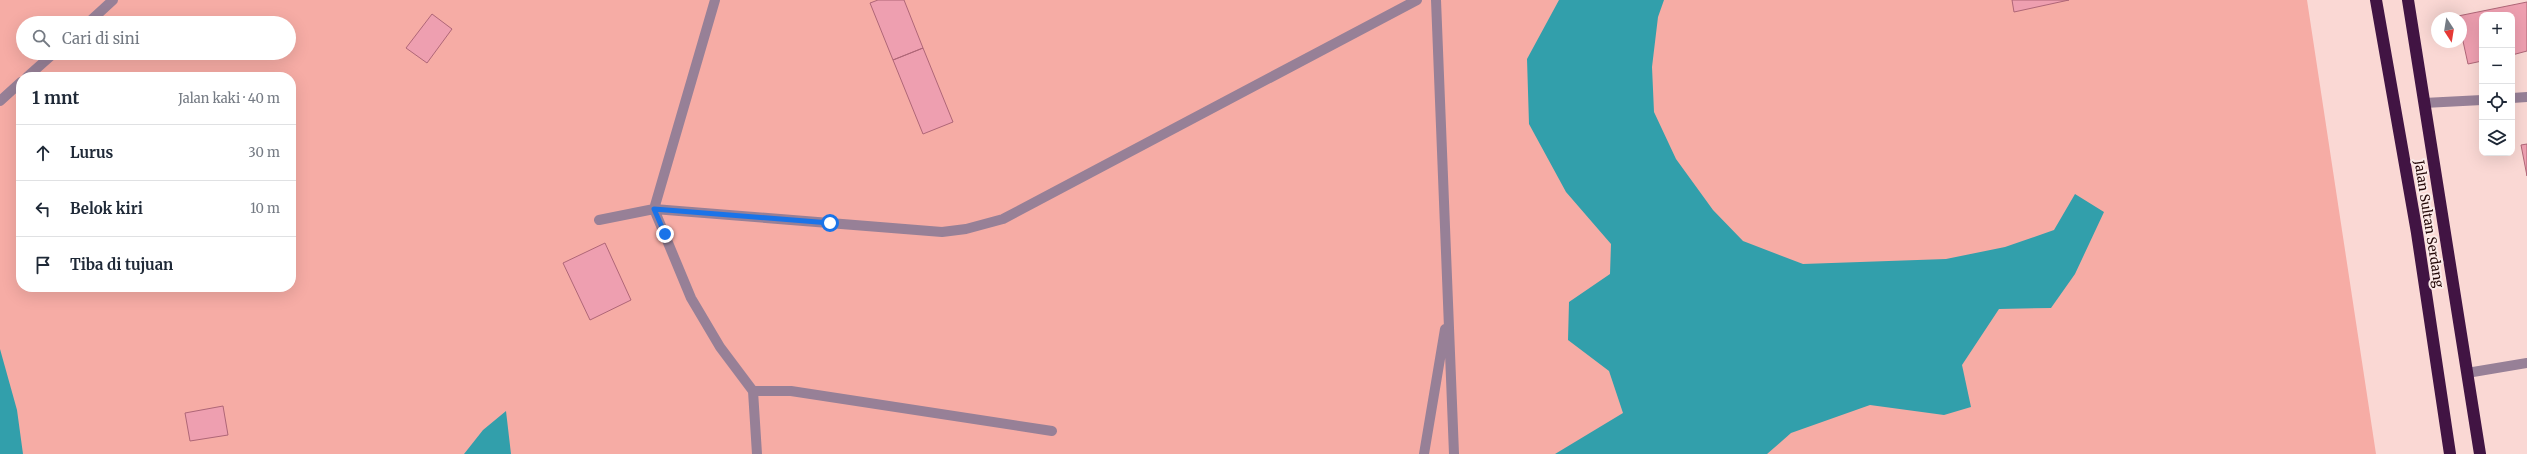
<!DOCTYPE html>
<html lang="id">
<head>
<meta charset="utf-8">
<style>
  body { margin:0; font-family:Merriweather,serif; background:#f2f2f3; color:#1f2937 }
  .controls { position:absolute; right:12px; top:12px; display:grid; overflow:hidden; border-radius:8px; box-shadow:0 4px 16px #0002 }
  .controls button { width:36px; height:36px; display:grid; place-items:center; padding:0; border:0; border-bottom:1px solid #e0e1e3; background:#fff; color:#1f2937; font:20px sans-serif }
  .compass { position:absolute; left:2431px; top:12px; width:36px; height:36px; border-radius:50%; background:#fff; box-shadow:0 4px 16px #0002; rotate:168deg }
  .stop { position:absolute; width:12px; height:12px; margin:-9px; border:3px solid #1a73e8; border-radius:50%; background:#fff }
  .stop.end { background:#1a73e8; border-color:#fff; box-shadow:0 1px 4px #0008 }
  .list { margin:0; padding:0; list-style:none }
  h2 { display:flex; justify-content:space-between; align-items:center; height:52px; margin:0; padding:0 16px; font-size:17px }
  h2 small { font-size:13px; font-weight:400; color:#747a83 }
  .list li { display:grid; grid-template-columns:26px 1fr auto; gap:12px; align-items:center; box-sizing:border-box; height:56px; padding:0 16px; border-top:1px solid #e0e1e3 }
  .list b { display:block; font-size:15px; white-space:nowrap }
  .list em { font-size:13px; font-style:normal; color:#747a83 }
  .icon { flex:none; width:22px; height:22px; fill:none; stroke:currentColor; stroke-width:2; stroke-linecap:round; stroke-linejoin:round }
  .map { position:relative; flex:none; width:2527px; height:454px; overflow:hidden }
  .search { position:absolute; background:#fff; box-shadow:0 4px 16px #0002; left:16px; top:16px; width:280px; height:44px; display:flex; align-items:center; gap:10px; box-sizing:border-box; padding:0 14px; border-radius:22px; color:#747a83; font-size:15px }
  .panel { position:absolute; background:#fff; box-shadow:0 4px 16px #0002; left:16px; top:72px; width:280px; height:220px; border-radius:16px }
  .map>svg:first-child { display:block }
  .green { fill:#f6aca5; fill-rule:evenodd }
  .water { fill:#329fab }
  .building { fill:#ee9fb0; stroke:#af6677 }
  .lines { fill:none; stroke-linecap:round; stroke-linejoin:round }
  .minor { stroke:#978097; stroke-width:10 }
  .highway { stroke:#411443; stroke-width:12 }
  .route { stroke:#1a73e8; stroke-width:5 }
  .labels { text-anchor:middle; dominant-baseline:central; stroke-width:4; stroke-linejoin:round; paint-order:stroke }
  .street-label { font-size:13px; fill:#240807; stroke:#fbeae8 }
</style>
</head>
<body>
<div class="map">
<svg width="2527" height="454" viewBox="0 0 2527 454">
  <rect width="100%" height="100%" fill="#fad8d4"/>
  <path class="green" d="M0,0h2307l69,454h-2376zM23,23h266v30h-266zM21,77h270v210h-270z"/>
  <path class="water" d="M1559,0h105l-6,17 -6,50 2,45 22,47 37,51 30,31 60,23 143,-5 59,-12 49,-17 21,-36 29,18 -29,62 -24,34 -52,1 -37,56 9,42 -27,8 -74,-10 -79,28 -24,21h-212l68,-41 -14,-42 -41,-31 1,-38 41,-28 1,-30 -45,-52 -37,-68 -2,-65z
    M0,349l17,61 6,44h-23z
    M506,411l5,43h-47l19,-24z"/>
  <path class="building" d="M878,0h26l19,48 -30,12 -23,-57z
    M2012,0h57l-55,12z
    M2527,2v49l-15,4v-40h-30v46l-14,3 -7,-32v-14l-3,-2z
    M432,14l20,15 -25,34 -21,-15z
    M923,48l30,74 -30,12 -30,-74z
    M2527,144v32l-6,-31z
    M605,243l26,57 -41,20 -27,-57z
    M223,406l5,29 -38,6 -5,-28z"/>
  <g class="lines">
    <path class="minor" d="M715,0l-61,209 37,89 29,49 33,44
      M1436,0l18,454
      M88,23l25,-23
      M27,77l27,-24
      M2512,98l15,-1
      M0,101l21,-19
      M2424,103l58,-3
      M599,220l55,-11 288,23 24,-3 37,-10 414,-219
      M2467,373l60,-10
      M757,454l-4,-63h38l261,40
      M1424,454l21,-125"/>
    <path class="highway" d="M2376,0l41,233 33,221
      M2408,0l72,454"/>
  </g>
  <g class="lines">
    <path class="route" d="M665,234l-11,-25 176,14"/>
  </g>
  <g class="labels">
    <g class="street-label">
      <text transform="translate(2429 224) rotate(81)">Jalan Sultan Serdang</text>
    </g>
  </g>
</svg>
<div class="controls">
<button>+</button>
<button>−</button>
<button><svg class="icon" aria-label="locate" viewBox="0 0 24 24"><circle cx="12" cy="12" r="6"/><path d="M12 2v4M12 18v4M2 12h4M18 12h4"/></svg></button>
<button><svg class="icon" aria-label="layers" viewBox="0 0 24 24"><path d="M12 4l9 5-9 5-9-5zM3 14l9 5 9-5"/></svg></button>
</div>
<svg class="compass" viewBox="-18 -18 36 36"><path d="M0-13l5 13h-10z" fill="#e53935"/><path d="M0 13l5-13h-10z" fill="#747a83"/></svg>
<div class="stop" style="left:830px;top:223px"></div>
<div class="stop end" style="left:665px;top:234px"></div>
<div class="search"><svg class="icon" aria-label="search" viewBox="0 0 24 24"><circle cx="10" cy="10" r="6"/><path d="M15 15l6 6"/></svg>Cari di sini</div>
<section class="panel">
<h2>1 mnt<small>Jalan kaki · 40 m</small></h2>
<ul class="list">
<li><svg class="icon" aria-label="ahead" viewBox="0 0 24 24"><path d="M12 20V5M6 11l6-6 6 6"/></svg><div><b>Lurus</b></div><em>30 m</em></li>
<li><svg class="icon" aria-label="left" viewBox="0 0 24 24"><path d="M17 20v-9H6M10 6l-5 5 5 5"/></svg><div><b>Belok kiri</b></div><em>10 m</em></li>
<li><svg class="icon" aria-label="arrive" viewBox="0 0 24 24"><path d="M6 21V4h12l-3 4 3 4H6"/></svg><div><b>Tiba di tujuan</b></div></li>
</ul>
</section>
</div>
</body>
</html>
